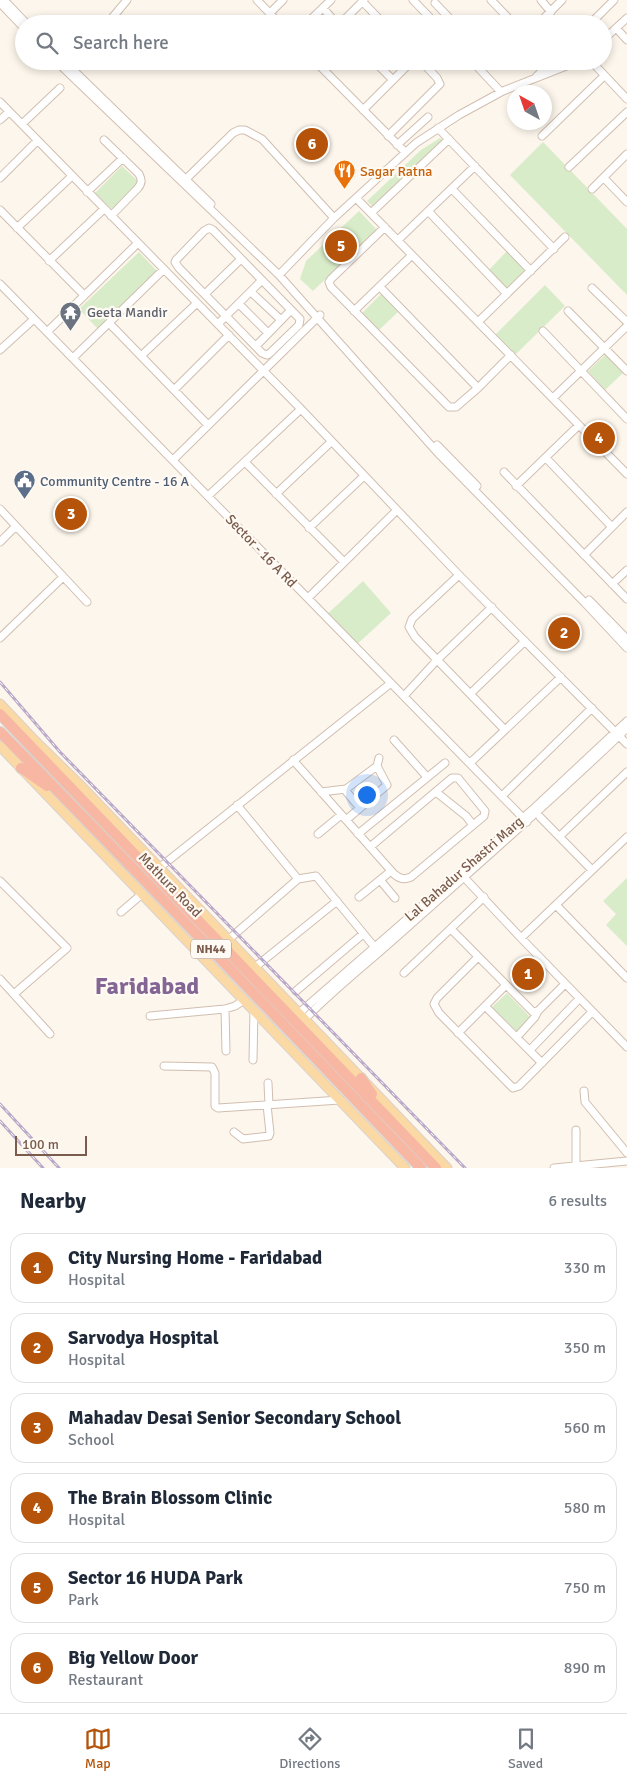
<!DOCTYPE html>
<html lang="en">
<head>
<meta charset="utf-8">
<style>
  body { margin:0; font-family:Signika,sans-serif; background:#f2f2f3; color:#1f2937 }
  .compass { position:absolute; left:507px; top:85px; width:45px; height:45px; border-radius:50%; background:#fff; box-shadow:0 2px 8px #0003; rotate:320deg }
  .scale { position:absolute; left:15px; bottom:12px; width:72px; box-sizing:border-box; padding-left:5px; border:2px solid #7a5c4d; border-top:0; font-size:14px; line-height:18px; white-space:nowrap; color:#7a5c4d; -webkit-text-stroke:4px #fffaf3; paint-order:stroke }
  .you { position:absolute; left:366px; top:794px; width:18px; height:18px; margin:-12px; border:4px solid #fff; border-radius:50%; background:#1a73e8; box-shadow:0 0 0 8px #1a73e833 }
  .badge { display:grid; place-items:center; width:32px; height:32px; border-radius:50%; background:#b45309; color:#fff; font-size:16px; font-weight:700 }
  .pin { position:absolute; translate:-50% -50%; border:2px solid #fff; box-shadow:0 1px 5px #0006 }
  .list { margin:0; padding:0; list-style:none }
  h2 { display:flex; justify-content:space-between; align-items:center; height:65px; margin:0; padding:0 20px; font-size:21px }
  h2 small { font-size:16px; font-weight:400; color:#747a83 }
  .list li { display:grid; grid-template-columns:32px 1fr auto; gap:15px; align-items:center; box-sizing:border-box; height:70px; margin:0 10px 10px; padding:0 10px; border:1px solid #e0e1e3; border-radius:15px }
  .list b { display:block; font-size:19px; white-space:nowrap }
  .list p { margin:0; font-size:16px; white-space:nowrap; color:#747a83 }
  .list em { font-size:16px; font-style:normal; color:#747a83 }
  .icon { flex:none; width:28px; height:28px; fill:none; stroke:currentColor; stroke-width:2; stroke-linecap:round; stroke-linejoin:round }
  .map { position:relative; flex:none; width:627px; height:1168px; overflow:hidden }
  .search { position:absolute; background:#fff; box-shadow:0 2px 8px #0003; left:15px; right:15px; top:15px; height:55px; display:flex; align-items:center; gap:12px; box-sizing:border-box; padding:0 18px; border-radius:28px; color:#747a83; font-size:19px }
  .sheet { height:545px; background:#fff }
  nav { display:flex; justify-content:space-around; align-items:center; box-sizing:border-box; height:70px; border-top:1px solid #e0e1e3; background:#fff; font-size:14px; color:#747a83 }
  nav a { display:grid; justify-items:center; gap:2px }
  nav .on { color:#b45309 }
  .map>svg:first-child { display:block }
  .green { fill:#d8ecc9 }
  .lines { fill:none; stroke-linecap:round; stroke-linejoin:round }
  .minor-casing { stroke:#d1beb0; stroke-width:9 }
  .major-casing { stroke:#dad1cd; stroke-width:11 }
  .highway-casing { stroke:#dad1cd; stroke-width:12 }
  .minor { stroke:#fff; stroke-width:7 }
  .major { stroke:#fbd9a5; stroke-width:9 }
  .highway { stroke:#f7b7a3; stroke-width:10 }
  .rail-casing { stroke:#b9a8c9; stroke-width:3 }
  .rail { stroke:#fffaf3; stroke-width:1; stroke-dasharray:4; stroke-linecap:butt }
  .labels { text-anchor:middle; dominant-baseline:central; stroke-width:4.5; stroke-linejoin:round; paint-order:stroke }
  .shield { fill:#fffaf3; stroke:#a28b7f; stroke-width:1 }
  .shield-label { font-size:12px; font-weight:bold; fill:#7a5c4d }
  .food-label { font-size:14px; fill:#c56008; stroke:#fffaf3; text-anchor:start }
  .worship-label { font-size:14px; fill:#5b616d; stroke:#fffaf3; text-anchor:start }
  .service-label { font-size:14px; fill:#4e5e75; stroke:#fffaf3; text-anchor:start }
  .street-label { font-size:14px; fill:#7a5c4d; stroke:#fffaf3 }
  .town-label { font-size:24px; font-weight:bold; fill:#846695; stroke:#fffaf3 }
</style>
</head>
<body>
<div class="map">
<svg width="627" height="1168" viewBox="0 0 627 1168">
  <rect width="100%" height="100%" fill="#fdf6ec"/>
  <path class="green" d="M440,138l2,2 -69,67 -6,-6 54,-51z
    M543,142l84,87v66l-117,-120z
    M122,166l20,19 -27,27 -20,-19z
    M359,211l18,19 -64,61 -13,-12 6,-18z
    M507,251l19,19 -19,20 -19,-19z
    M139,252l19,20 -60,57 -19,-20z
    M545,285l20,21 -51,50 -20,-20z
    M381,294l17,18 -19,18 -17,-17z
    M606,354l17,19 -18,17 -17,-19z
    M363,581l28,32 -38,35 -30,-30z
    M627,878v68l-21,-21 10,-11 -13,-13z
    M507,993l24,25 -14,14 -25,-25z"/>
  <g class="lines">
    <defs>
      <path id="minor" d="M4,0l23,24
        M257,0l23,24
        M413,0l23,24
        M491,0l23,24
        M541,0l10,12
        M362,1l22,23
        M0,3l24,25
        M435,3l20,21
        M323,8l14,16
        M270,13l13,-13
        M107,24l20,-24
        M306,24l25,-24
        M340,24l24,-24
        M538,24l24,-24
        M590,24l24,-24
        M616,28l11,12
        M603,40l24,-22
        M56,61l223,214 158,177 148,151 42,45
        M64,61l147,143
        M315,61l90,91
        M374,61l19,19
        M472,61l29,31
        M591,61l36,38
        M536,77l16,-16
        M0,102l301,307 158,166 168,169
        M363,110l49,-49
        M0,120l9,-8
        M22,124l38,-36
        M438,128l116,121
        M388,136l52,-52 -3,-6 -16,-17
        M542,136l62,-60
        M104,140l35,34c3,6 3,9 -1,14l-27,28
        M397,145l31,-28
        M569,167l58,-55
        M0,178l37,-37
        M604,178l23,24
        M183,182l50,-49 6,-3h6l17,9 72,79
        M452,189l79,82
        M592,189l35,-35
        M87,192l36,-34
        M356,198l271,276
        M0,210l84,85
        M428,211l79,83
        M371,213l78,-74
        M385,227l-54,52 -2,3 2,5 118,120h7l22,-19 33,-33
        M17,228l55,-52
        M209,228l4,2 87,89 -1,6 -30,29 -2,1 -5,-2 -83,-85 -4,-6 1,-2 28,-29z
        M398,240l77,-74
        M49,261l55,-52
        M279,275l55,-57 82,-75 43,-28 44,-24 76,-30
        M0,284l527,538
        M380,287l98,101
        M592,288l35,34
        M251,292l30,28
        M205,294l36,-35
        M239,304l29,29
        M354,311l58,-56
        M568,311l59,60
        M478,322l87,-85
        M109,323l99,102
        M218,324l43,-43
        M543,331l84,88
        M47,332l91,-89
        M256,346l35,-36
        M0,350l34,-31
        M141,356l56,-53
        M73,358l91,-89
        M174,390l55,-55
        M553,398l74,-72
        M437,445l40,41
        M546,458l66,69
        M173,460l147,-145
        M245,462l99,100
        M504,472l123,127
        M516,486l63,-61
        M276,494l55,-52
        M208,496l93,-87
        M0,509l87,93
        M309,528l55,-52
        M0,542l16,-16
        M584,555l43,-43
        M459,575l-47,44 -3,8 6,10 89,92
        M612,584l15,-14
        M308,598l89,-88
        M589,600l38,39
        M0,638l63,-61
        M471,693l54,-52
        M404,696l33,-36 55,-53
        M394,740l33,37
        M293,760l101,114c6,5 10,6 17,3l73,-61 1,-5 -27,-33h-6l-82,69
        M470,763l91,-86
        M345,790l15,18
        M321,792l25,-3 31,-23
        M436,792l30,24 7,9
        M502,796l90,-88
        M237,805l61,74
        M540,817l52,53
        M346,820l41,-35 -10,-19 2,-8
        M318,834l23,-19
        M358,834l87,-71
        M560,836l67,-64
        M159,868l232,-185
        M461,874l60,64 106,109
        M380,880l15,18
        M0,881l67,67 -53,46
        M359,897l32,-26
        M556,905l71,73
        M121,912l21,-18
        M451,929l82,83 5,-1 27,-27
        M521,938l106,-101
        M228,940l70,-61 18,-3 61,74
        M478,957l-41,41 -3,6 5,9 74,75 6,-2 73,-74
        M254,968l83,-67
        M404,973l80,-76
        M0,979l50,55
        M296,991l67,-57
        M485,1006l57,57
        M225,1009l1,42
        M298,1014l234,-204 95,-89
        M150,1016l75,-7 10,-3 9,-6
        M304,1020c30,-31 64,-57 96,-86 76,-68 154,-135 227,-206
        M458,1033l48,-48
        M517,1037l18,-20 3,-6
        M530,1050l49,-51
        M253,1060l1,-50
        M164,1066l48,1 3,6v33l3,2 122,-8
        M268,1083l1,22
        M584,1091l1,11 42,51
        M234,1132l9,7 26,-3 1,-3 -3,-28
        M576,1166v-36
        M554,1168l73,-7"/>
      <path id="major" d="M0,704l35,37 47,46 365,381
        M0,746l405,422"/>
      <path id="highway" d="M0,714l436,454
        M0,732c142,144 281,290 421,436
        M21,768l26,18
        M361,1078l11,16"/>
    </defs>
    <use href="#minor" class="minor-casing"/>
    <use href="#major" class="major-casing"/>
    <use href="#highway" class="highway-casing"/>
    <use href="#minor" class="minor"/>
    <use href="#major" class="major"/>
    <use href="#highway" class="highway"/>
    <defs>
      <path id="rail" d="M0,682l60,70 405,416
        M0,1104l59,64
        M0,1121l43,47"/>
    </defs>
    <use href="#rail" class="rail-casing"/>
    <use href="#rail" class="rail"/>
  </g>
  <defs>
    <symbol id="restaurant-pin" viewBox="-11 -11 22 30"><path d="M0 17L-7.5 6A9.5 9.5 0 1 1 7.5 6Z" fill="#e8710a" stroke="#fffaf3"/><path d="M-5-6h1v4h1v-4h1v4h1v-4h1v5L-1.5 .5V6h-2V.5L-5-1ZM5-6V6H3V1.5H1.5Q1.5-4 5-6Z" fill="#fff"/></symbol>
    <symbol id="temple-pin" viewBox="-11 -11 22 30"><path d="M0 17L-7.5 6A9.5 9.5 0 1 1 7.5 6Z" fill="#6b7280" stroke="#fffaf3"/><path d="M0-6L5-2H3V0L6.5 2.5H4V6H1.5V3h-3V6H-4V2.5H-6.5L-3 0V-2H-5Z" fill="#fff"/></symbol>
    <symbol id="civic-pin" viewBox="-11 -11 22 30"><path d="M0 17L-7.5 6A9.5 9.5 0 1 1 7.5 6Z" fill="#5c6f8a" stroke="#fffaf3"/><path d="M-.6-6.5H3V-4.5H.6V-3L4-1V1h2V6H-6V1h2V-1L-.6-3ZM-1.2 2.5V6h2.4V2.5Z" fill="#fff"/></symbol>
  </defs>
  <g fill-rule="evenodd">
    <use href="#restaurant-pin" x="332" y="158" width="25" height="34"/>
    <use href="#temple-pin" x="58" y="300" width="25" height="34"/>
    <use href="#civic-pin" x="12" y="468" width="25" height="34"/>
  </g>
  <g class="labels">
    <rect class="shield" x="191" y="939.5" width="40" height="19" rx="4"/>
    <g class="shield-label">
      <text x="211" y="949">NH44</text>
    </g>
    <g class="food-label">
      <text x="360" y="171">Sagar Ratna</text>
    </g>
    <g class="worship-label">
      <text x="87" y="312">Geeta Mandir</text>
    </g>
    <g class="service-label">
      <text x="40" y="481">Community Centre - 16 A</text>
    </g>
    <g class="street-label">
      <text transform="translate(261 551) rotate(46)">Sector - 16 A Rd</text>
      <text transform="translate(464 869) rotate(-41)">Lal Bahadur Shastri Marg</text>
      <text transform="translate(170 885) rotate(46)">Mathura Road</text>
    </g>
    <g class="town-label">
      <text x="147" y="986">Faridabad</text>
    </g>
  </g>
</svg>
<svg class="compass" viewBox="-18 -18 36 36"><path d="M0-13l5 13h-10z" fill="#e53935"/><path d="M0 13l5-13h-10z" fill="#747a83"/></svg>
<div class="scale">100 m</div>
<div class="you"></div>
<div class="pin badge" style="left:528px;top:974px">1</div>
<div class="pin badge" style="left:564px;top:633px">2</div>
<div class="pin badge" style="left:71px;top:514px">3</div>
<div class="pin badge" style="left:599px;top:438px">4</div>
<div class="pin badge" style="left:341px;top:246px">5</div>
<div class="pin badge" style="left:312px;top:144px">6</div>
<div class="search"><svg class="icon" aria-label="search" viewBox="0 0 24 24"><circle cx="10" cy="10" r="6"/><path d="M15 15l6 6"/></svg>Search here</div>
</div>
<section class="sheet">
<h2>Nearby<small>6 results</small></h2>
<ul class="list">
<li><span class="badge">1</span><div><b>City Nursing Home - Faridabad</b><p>Hospital</p></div><em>330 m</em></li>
<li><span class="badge">2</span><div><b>Sarvodya Hospital</b><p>Hospital</p></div><em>350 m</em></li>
<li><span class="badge">3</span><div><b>Mahadav Desai Senior Secondary School</b><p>School</p></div><em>560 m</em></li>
<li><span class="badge">4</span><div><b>The Brain Blossom Clinic</b><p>Hospital</p></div><em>580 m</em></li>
<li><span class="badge">5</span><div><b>Sector 16 HUDA Park</b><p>Park</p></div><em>750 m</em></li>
<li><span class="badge">6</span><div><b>Big Yellow Door</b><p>Restaurant</p></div><em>890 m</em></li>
</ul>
</section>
<nav>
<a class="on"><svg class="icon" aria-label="map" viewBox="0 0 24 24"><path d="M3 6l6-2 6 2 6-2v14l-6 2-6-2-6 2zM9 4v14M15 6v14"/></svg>Map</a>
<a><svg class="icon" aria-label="directions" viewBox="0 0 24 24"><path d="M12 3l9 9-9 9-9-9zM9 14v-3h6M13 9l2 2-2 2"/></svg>Directions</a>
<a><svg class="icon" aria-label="saved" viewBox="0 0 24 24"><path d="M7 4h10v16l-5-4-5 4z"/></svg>Saved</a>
</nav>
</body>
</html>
